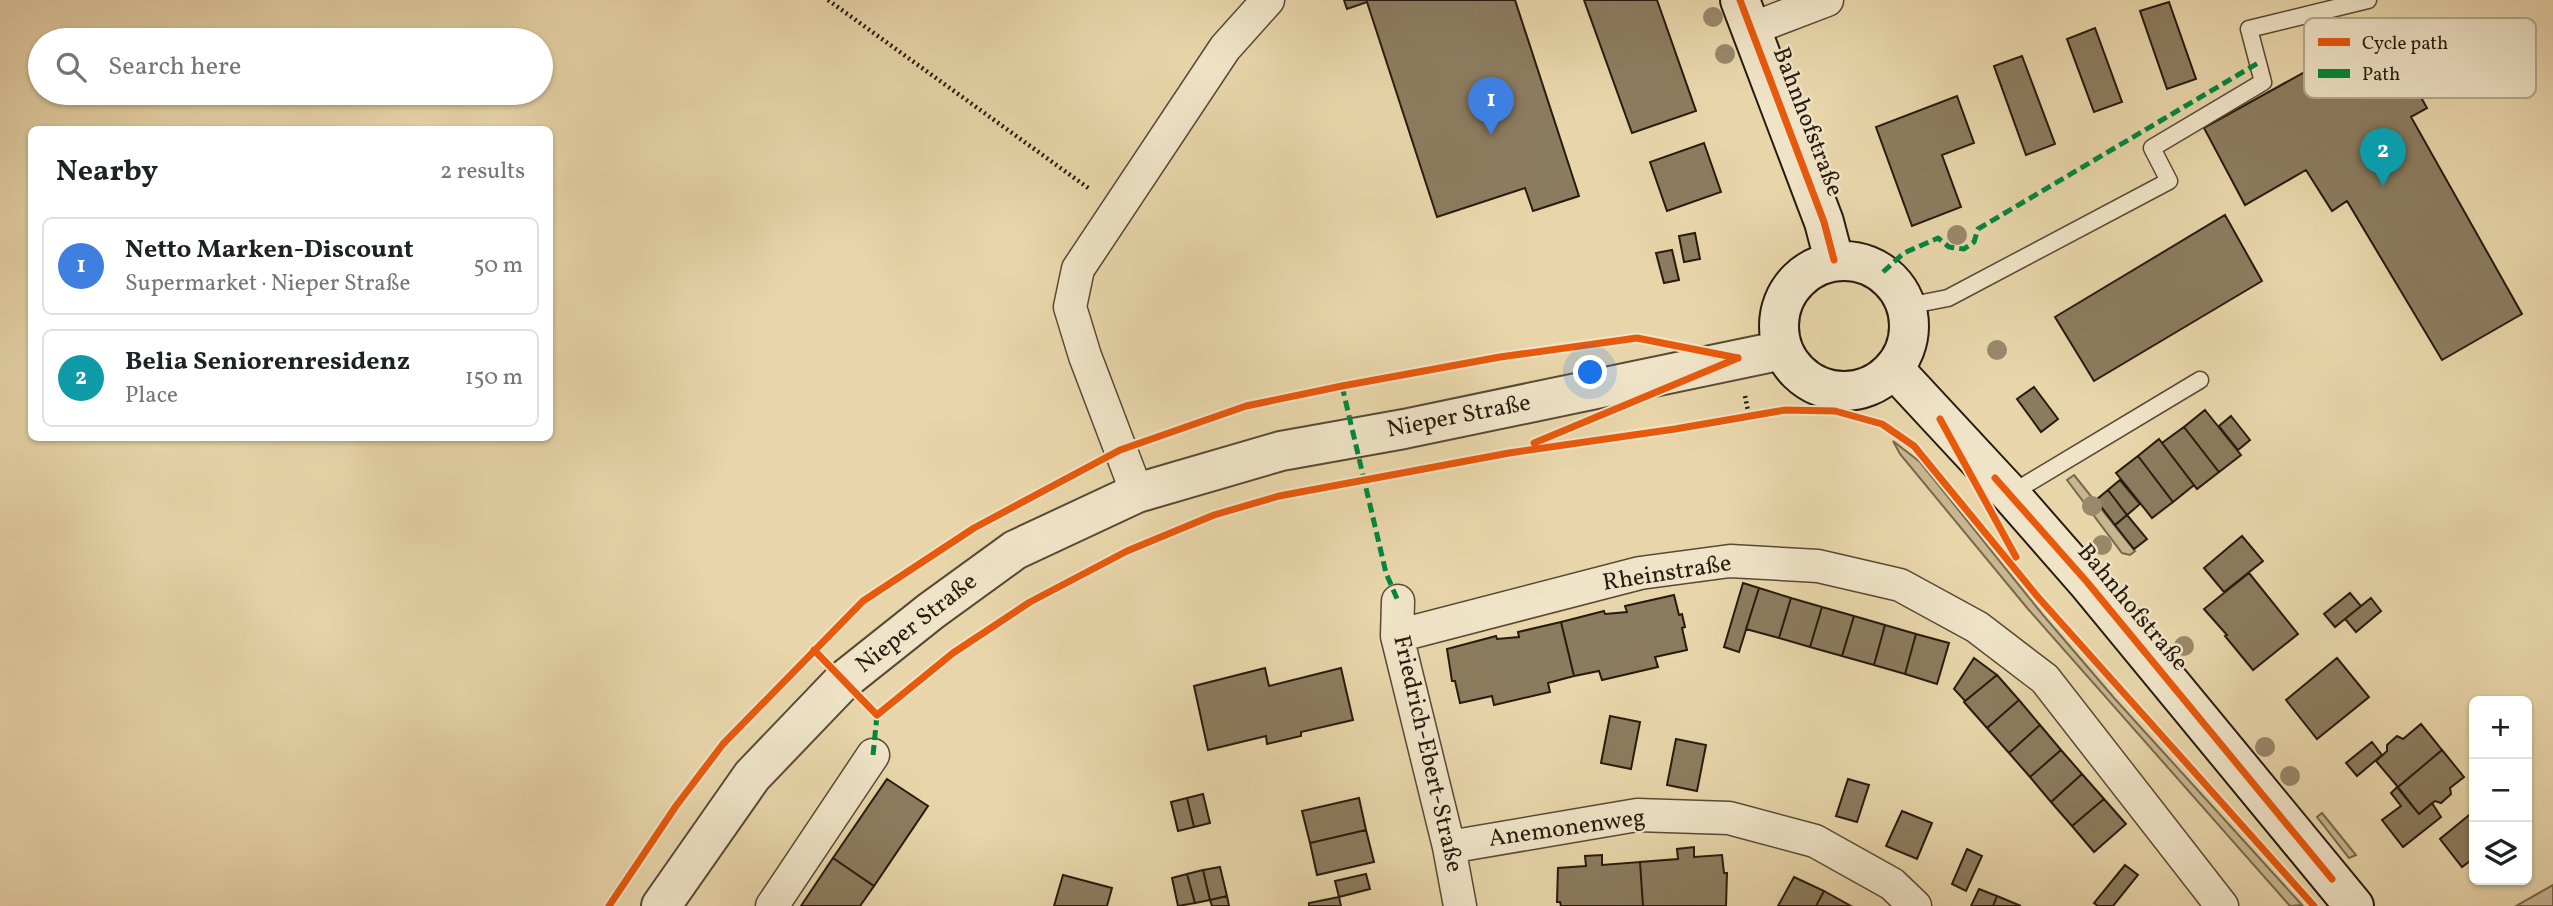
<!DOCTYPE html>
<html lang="en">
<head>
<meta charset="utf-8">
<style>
  body { margin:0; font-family:Vollkorn,serif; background:#f6f6f6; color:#202124 }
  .controls { position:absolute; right:21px; bottom:21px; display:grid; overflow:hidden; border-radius:10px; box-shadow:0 2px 5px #0004 }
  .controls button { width:63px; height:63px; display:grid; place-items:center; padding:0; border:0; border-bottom:2px solid #e0e0e0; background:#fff; color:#202124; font:35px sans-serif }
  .you { position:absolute; left:1591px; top:373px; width:24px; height:24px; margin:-18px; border:5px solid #fff; border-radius:50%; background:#1a73e8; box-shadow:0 0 0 10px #1a73e833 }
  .badge { display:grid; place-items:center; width:46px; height:46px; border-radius:50%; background:#7c3aed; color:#fff; font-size:23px; font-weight:700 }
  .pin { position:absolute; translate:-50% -58px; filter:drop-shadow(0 2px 4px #0008) }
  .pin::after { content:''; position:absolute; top:37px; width:24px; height:21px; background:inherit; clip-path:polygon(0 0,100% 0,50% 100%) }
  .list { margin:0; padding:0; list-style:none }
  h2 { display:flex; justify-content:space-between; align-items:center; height:91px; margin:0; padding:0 28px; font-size:30px }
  h2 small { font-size:23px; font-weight:400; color:#757577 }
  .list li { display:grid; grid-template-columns:46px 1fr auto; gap:21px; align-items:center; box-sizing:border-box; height:98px; margin:0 14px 14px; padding:0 14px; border:2px solid #e0e0e0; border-radius:10px }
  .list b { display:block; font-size:26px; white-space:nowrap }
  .list p { margin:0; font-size:23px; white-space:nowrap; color:#757577 }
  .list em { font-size:23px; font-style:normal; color:#757577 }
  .icon { flex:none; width:38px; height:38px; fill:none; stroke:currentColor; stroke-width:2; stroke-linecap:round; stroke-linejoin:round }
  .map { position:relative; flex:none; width:2553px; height:906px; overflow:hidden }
  .search { position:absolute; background:#fff; box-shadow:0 2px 5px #0004; left:28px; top:28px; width:525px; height:77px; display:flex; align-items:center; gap:18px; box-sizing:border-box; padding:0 24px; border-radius:38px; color:#757577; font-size:26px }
  .panel { position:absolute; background:#fff; box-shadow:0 2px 5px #0004; left:28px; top:126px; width:525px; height:315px; border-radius:10px }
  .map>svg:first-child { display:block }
  .green { fill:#c7b68f; stroke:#78684e; stroke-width:2 }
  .building { fill:#8c7c5f; stroke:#281a0e; stroke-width:2 }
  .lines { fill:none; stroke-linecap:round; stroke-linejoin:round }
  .service-casing { stroke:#584935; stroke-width:19 }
  .minor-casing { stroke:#584935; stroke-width:35 }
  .tertiary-casing { stroke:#584935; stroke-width:42 }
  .secondary-casing { stroke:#281a0e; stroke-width:42 }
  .path { stroke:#281a0e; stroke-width:4.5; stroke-dasharray:2 3.5; stroke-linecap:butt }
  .service { stroke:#f0e4c8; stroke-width:16 }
  .minor { stroke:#f0e4c8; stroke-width:32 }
  .tertiary { stroke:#f0e4c8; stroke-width:38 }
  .secondary { stroke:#f0e4c8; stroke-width:38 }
  .quiet { stroke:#00873e; stroke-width:5; stroke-dasharray:10 5; stroke-linecap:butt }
  .cycleway-casing { stroke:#f0e4c8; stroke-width:11 }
  .cycleway { stroke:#e8590c; stroke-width:7 }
  .tree { fill:#99886a }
  .labels { text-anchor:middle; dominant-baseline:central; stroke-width:5; stroke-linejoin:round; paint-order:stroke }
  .street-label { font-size:24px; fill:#281a0e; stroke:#f0e4c8 }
  .key { fill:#f0e4c8; stroke:#b4a790; stroke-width:2 }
  .key-label { font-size:19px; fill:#281a0e }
</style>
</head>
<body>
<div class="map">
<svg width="2553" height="906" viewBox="0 0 2553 906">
  <rect width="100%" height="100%" fill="#e8d6aa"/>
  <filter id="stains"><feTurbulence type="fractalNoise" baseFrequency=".00286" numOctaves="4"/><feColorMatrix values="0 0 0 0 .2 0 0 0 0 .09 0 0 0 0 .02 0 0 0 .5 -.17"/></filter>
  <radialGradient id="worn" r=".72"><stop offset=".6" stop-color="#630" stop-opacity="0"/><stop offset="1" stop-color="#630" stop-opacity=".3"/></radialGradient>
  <path class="green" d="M1893,441l27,21 123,153 72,84 187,206 -12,1 -262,-297 -128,-155z
    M2074,475l61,76 -5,4 -8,-2 -55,-73z
    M2322,813l34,42 -7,3 -32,-41z
    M2553,885v21h-37z"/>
  <path class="building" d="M1344,0h171l64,196 -46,15 -8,-23 -88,29 -70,-215 -20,7z
    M1584,0h73l39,111 -64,22z
    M2169,2l27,77 -29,10 -27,-78z
    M2355,27l9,15 20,-11 43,77 -16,9 111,197 -80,46 -95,-159 -15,10 -26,-41 -61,35 -41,-77 115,-64 -7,-16z
    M2095,28l27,74 -28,10 -27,-73z
    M2022,56l33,88 -29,11 -32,-89z
    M1957,96l17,47 -32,12 19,52 -49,19 -36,-99z
    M1704,143l17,49 -54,19 -17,-49z
    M2225,215l37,66 -168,100 -39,-64z
    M1695,233l5,26 -16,3 -5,-26z
    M1672,250l7,30 -15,3 -8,-30z
    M2034,387l24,32 -17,13 -24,-33z
    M2205,410l36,45 -22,17 -35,-45z
    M2231,416l19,24 -12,10 -19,-24z
    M2184,427l35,45 -22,17 -35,-46z
    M2159,439l35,46 -21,17 -35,-46z
    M2138,456l35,46 -21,16 -36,-45z
    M2120,480l20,24 -13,11 -19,-25z
    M2108,490l19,25 -12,10 -19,-25z
    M2127,515l20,24 -13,10 -19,-24z
    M2242,536l21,25 -39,31 -20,-24z
    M2249,573l49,61 -45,36 -28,-34 2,-1 -23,-26z
    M1743,583l16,5 -20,64 -15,-5z
    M1759,588l32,10 -12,40 -33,-9z
    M2350,593l11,13 -26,21 -11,-13z
    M1674,595l5,20 3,-1 3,13 -3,1 5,22 -32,7 3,10 -56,13 -3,-9 -25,5 -13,-54 43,-11 1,3 22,-2 -2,-6z
    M1791,598l31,9 -12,40 -31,-9z
    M2371,598l10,13 -25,21 -11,-13z
    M1822,607l32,9 -12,40 -32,-9z
    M1854,616l31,9 -11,40 -32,-9z
    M1561,622l13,54 -26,7 2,9 -56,13 -2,-9 -32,7 -5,-22h-3l-5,-32 49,-13 1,3 22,-2 -1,-5z
    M1885,625l31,9 -11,40 -31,-9z
    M1916,634l33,9 -12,41 -32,-10z
    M1974,658l23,17 -32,26 -11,-12z
    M2337,658l32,39 -52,42 -31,-39z
    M1265,668l4,18 72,-18 12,52 -52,12v4l-34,8 -1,-8 -58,14 -14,-64z
    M1997,675l22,25 -32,28 -23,-26z
    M2019,700l21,25 -31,28 -22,-25z
    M1610,716l30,6 -9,47 -30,-6z
    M2421,724l21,26 -44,37 -22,-26 11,-10v-6l10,-9 6,3z
    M2040,725l21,25 -31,27 -21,-24z
    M1676,739l30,6 -9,46 -30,-6z
    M2372,742l10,13 -25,21 -11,-13z
    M2061,750l21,24 -31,28 -21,-25z
    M2442,750l22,27 -14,11 1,6 -10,9 -6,-2 -16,13 -21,-27z
    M2082,774l22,25 -32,27 -21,-24z
    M887,779l41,27 -54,80 -41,-28z
    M1848,779l21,6 -12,37 -21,-6z
    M2397,787l22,27 13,-11 9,14 -38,30 -21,-27 19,-14 -10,-13z
    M1203,794l7,29 -16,4 -7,-29z
    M1187,798l7,29 -16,4 -7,-29z
    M1359,798l7,32 -56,13 -8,-32z
    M2104,799l22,25 -32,28 -22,-26z
    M1902,811l30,12 -15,36 -31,-13z
    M2474,811v47l-12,9 -22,-28z
    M1366,830l8,32 -57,13 -7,-32z
    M1694,847v10l28,-2 2,18h3l-1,33h-83l-3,-44 38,-3 -1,-10z
    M1967,849l15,7 -16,35 -14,-7z
    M1602,855v10l38,-3 3,44h-82l-1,-4h-3l1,-34 28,-2 -1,-10z
    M833,858l41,28 -14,20h-59z
    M2125,865l13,10 -25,31h-15l-4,-3z
    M1220,867l7,29 -17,4 -7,-30z
    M1203,870l7,30 -15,3 -8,-29z
    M1187,874l8,29 -17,3 -6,-28z
    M1366,874l4,15 -31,8 -4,-16z
    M1063,875l49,13 -5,18h-53z
    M1794,877l30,14 -8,15h-38z
    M1979,889l18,7 -4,10h-22z
    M1824,891l27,15h-35z
    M1227,896l2,10h-17l-2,-6z
    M1997,896l24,10h-28z
    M1339,897l2,9h-32v-3z"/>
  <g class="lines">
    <defs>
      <path id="service" d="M1907,306l41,-8 221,-117 -17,-33 111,-66 -14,-53 119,-29
        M2010,494l190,-114"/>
      <path id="minor" d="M1751,29l76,-29
        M1137,493l-52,-137 -15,-49 8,-38 147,-221 43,-48
        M1398,601l-1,35 52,211 11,59
        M1397,636l243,-63 90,-12 88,5 82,19 77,42 68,52 177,227
        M1449,847l188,-32 92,3 86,23 77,43 23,22
        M772,906l101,-151"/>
      <path id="tertiary" d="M661,906l91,-130 91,-95 88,-70 84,-61 122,-57 144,-42 123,-22 379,-79"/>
      <path id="secondary" d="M1740,0l84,222 10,38
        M1779 326a65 65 0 1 1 130 0a65 65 0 1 1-130 0Z
        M1894,369l116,125 77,88 267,324"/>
    </defs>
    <use href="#service" class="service-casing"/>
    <use href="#minor" class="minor-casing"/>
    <use href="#tertiary" class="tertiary-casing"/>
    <use href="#secondary" class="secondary-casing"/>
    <path class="path" d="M828,0l263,190
      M1745,396l4,20"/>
    <use href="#service" class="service"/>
    <use href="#minor" class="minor"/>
    <use href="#tertiary" class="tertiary"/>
    <use href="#secondary" class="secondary"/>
    <path class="quiet" d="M1883,272l21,-19 34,-15 11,9 15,2 10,-7 4,-13 280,-166
      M1342,386l44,187 12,28
      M873,755l4,-40 4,-3"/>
    <defs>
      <path id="cycleway" d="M1740,0l84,222 10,38
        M1940,419l76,138
        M1534,443l204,-85
        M1995,478l92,104 245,297
        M814,650l63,65 76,-62 77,-51 97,-51 87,-36 65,-19 230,-43 166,-24 110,-19 50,1 47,13 32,22 123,150 277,310
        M609,906l67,-100 47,-62 140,-143 111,-73 146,-78 126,-44 96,-20 158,-29 137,-19 101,20"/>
    </defs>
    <use href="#cycleway" class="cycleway-casing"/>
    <use href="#cycleway" class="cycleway"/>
  </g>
  <g class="tree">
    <circle cx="1713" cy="17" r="10"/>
    <circle cx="1725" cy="54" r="10"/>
    <circle cx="1957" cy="235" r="10"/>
    <circle cx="1997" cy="350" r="10"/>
    <circle cx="2092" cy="506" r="10"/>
    <circle cx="2102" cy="545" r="10"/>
    <circle cx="2184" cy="646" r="10"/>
    <circle cx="2265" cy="747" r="10"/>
    <circle cx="2290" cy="776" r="10"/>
  </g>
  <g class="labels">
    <g class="street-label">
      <text transform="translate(1807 122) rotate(69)">Bahnhofstraße</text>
      <text transform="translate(1459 417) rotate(-11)">Nieper Straße</text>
      <text transform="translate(1667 574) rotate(-9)">Rheinstraße</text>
      <text transform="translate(2132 608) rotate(50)">Bahnhofstraße</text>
      <text transform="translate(917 624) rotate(-38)">Nieper Straße</text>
      <text transform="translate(1427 754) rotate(77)">Friedrich-Ebert-Straße</text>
      <text transform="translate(1567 829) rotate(-8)">Anemonenweg</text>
    </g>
  </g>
  <rect x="2304" y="18" width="232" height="80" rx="10" class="key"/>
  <rect x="2318" y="38" width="32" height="8" fill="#e8590c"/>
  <rect x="2318" y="69" width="32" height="9" fill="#00873e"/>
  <g class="key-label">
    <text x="2362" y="49">Cycle path</text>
    <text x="2362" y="80">Path</text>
  </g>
  <rect width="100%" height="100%" filter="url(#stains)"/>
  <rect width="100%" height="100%" fill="url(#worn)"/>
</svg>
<div class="controls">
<button>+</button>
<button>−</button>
<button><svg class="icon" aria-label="layers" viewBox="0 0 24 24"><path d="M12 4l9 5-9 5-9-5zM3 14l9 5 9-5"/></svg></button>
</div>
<div class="you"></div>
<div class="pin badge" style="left:1491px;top:135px;background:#3f7fe0">1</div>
<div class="pin badge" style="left:2383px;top:186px;background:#0f9aa8">2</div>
<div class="search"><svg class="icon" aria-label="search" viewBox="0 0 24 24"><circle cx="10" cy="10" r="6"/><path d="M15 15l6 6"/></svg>Search here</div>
<section class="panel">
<h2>Nearby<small>2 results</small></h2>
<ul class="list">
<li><span class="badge" style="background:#3f7fe0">1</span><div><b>Netto Marken-Discount</b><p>Supermarket · Nieper Straße</p></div><em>50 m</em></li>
<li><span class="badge" style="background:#0f9aa8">2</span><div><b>Belia Seniorenresidenz</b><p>Place</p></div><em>150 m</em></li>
</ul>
</section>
</div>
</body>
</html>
